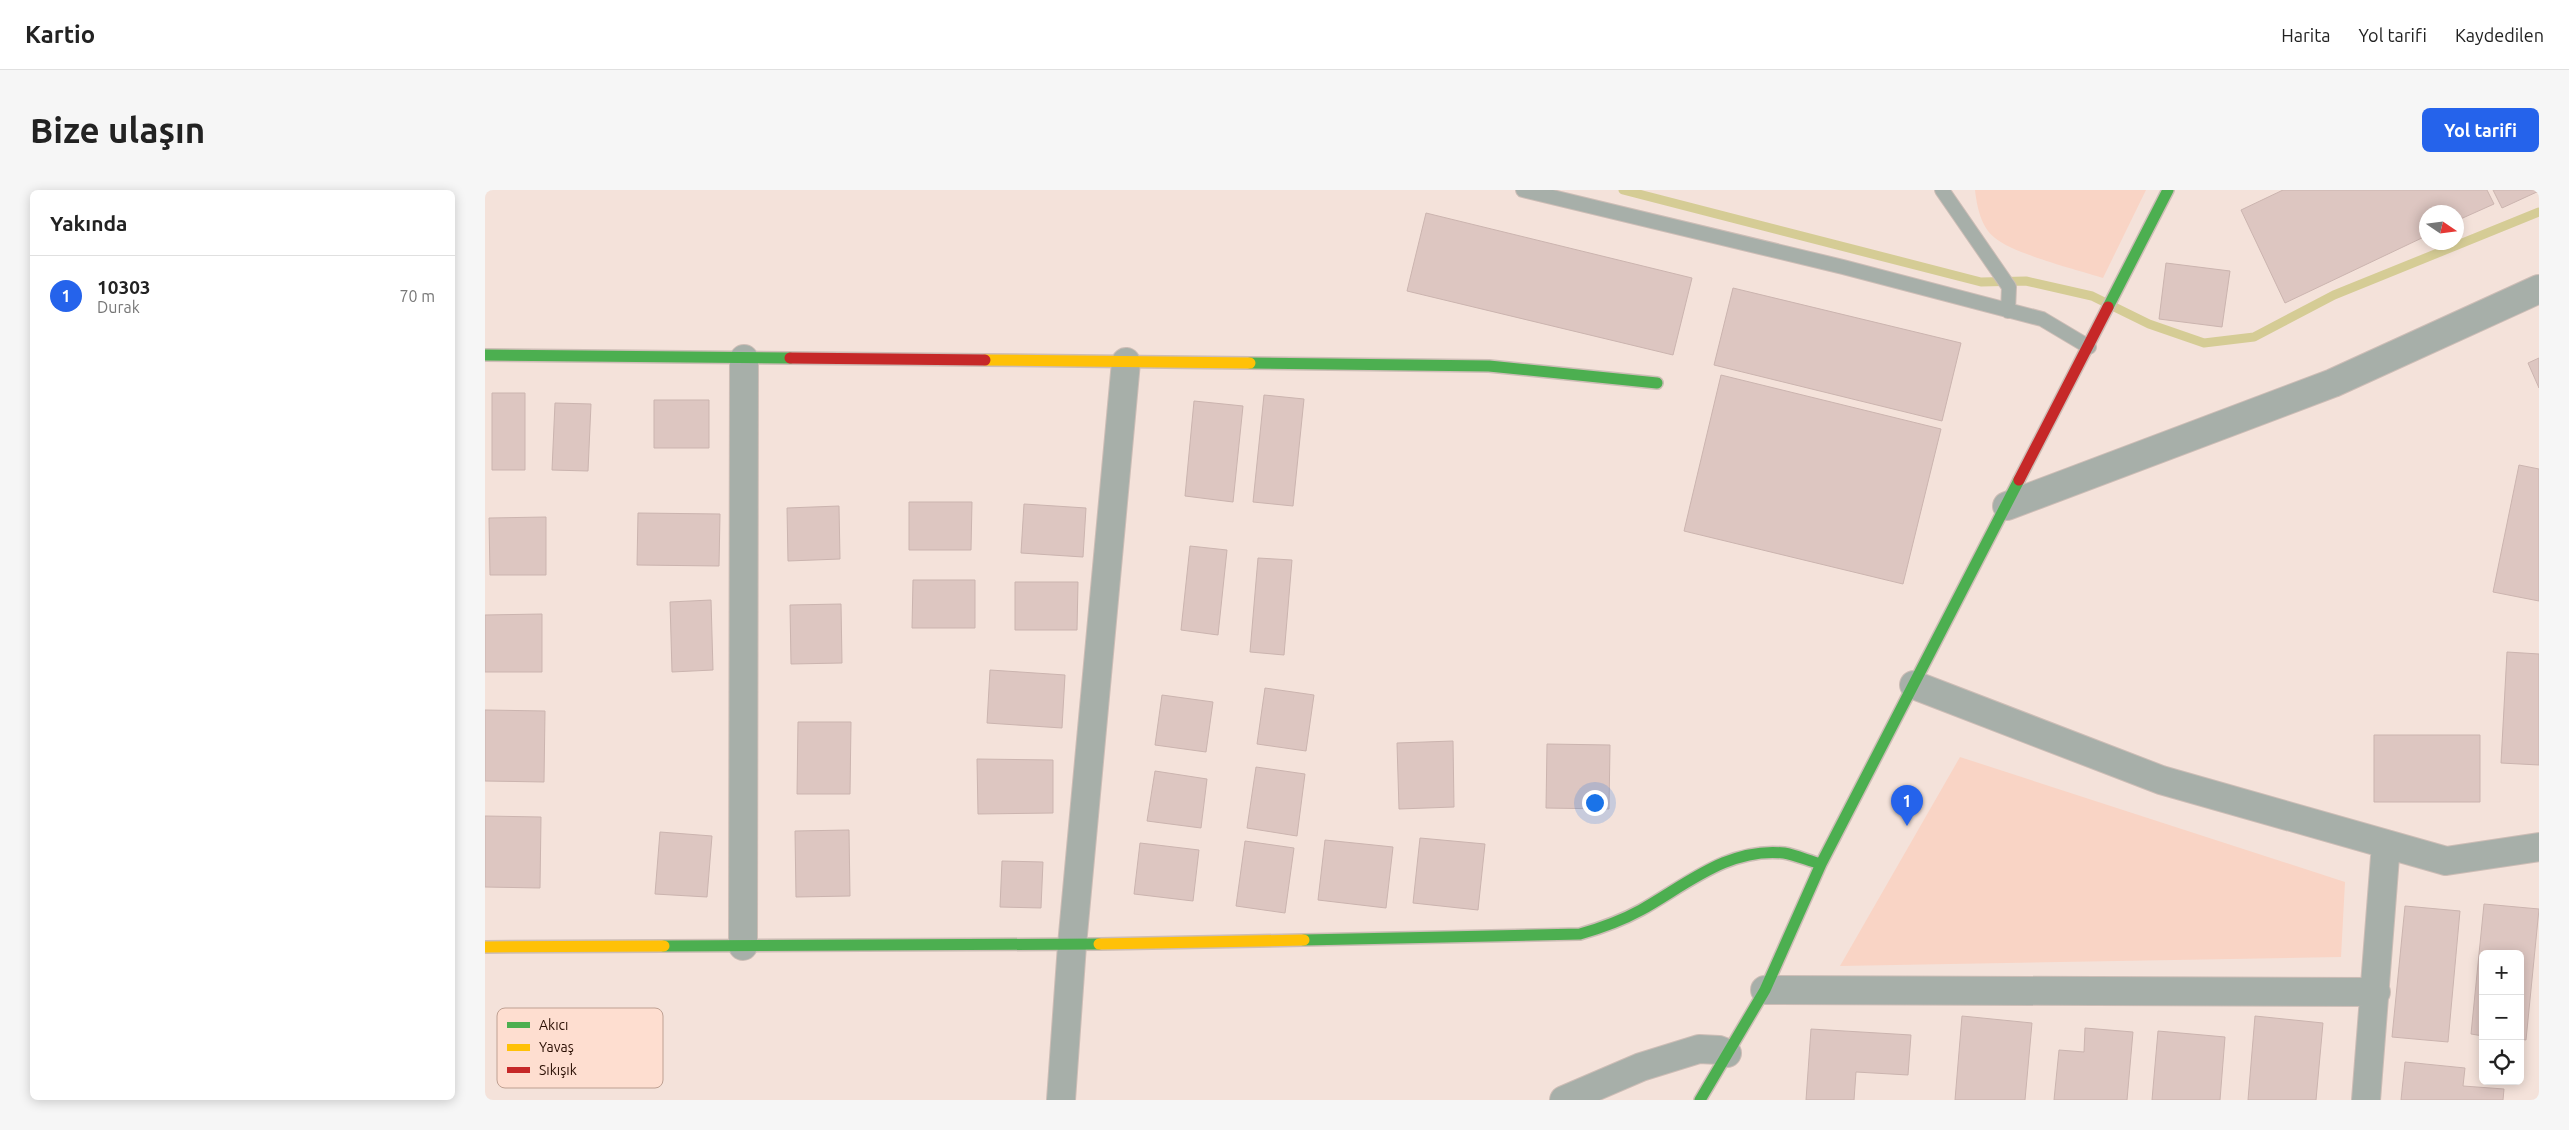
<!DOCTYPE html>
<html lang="tr">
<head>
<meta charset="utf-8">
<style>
  body { margin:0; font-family:Ubuntu,sans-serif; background:#f6f6f6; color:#222 }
  .controls { position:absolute; right:15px; bottom:15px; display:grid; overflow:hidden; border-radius:8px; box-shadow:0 2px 12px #0003 }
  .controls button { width:45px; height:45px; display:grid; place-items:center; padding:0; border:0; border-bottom:1px solid #e0e0e0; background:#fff; color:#222; font:25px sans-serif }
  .compass { position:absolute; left:1934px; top:15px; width:45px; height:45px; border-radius:50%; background:#fff; box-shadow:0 2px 12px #0003; rotate:103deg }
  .you { position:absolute; left:1109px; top:612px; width:18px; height:18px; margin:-12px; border:4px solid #fff; border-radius:50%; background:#1a73e8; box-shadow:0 0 0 8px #1a73e833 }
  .badge { display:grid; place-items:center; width:32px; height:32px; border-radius:50%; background:#2563eb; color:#fff; font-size:16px; font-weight:700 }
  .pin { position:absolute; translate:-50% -41px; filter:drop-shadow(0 1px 2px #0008) }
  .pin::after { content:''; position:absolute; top:26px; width:18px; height:15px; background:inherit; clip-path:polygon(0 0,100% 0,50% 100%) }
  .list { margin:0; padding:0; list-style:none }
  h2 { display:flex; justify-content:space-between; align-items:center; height:65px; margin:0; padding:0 20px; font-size:21px }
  h2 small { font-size:16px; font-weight:400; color:#767676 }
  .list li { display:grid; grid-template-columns:32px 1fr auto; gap:15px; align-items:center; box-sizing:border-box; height:80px; padding:0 20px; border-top:1px solid #e0e0e0 }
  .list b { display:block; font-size:19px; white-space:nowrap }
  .list p { margin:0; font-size:16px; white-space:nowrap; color:#767676 }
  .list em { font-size:16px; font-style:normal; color:#767676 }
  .icon { flex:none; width:28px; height:28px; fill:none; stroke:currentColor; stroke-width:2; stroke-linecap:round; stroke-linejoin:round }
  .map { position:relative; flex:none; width:2054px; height:910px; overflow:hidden; border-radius:8px }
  header { display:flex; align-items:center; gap:30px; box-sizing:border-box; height:70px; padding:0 25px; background:#fff; border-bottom:1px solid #e0e0e0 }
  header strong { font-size:24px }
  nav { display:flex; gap:28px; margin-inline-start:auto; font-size:18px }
  .intro { display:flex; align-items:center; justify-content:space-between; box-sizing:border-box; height:120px; padding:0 30px }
  h1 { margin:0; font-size:35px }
  .button { padding:12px 22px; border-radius:8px; background:#2563eb; color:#fff; font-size:18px; font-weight:700 }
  main { display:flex; gap:30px; padding:0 30px }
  aside { flex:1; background:#fff; border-radius:8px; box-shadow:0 2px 12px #0003 }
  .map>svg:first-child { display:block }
  .green { fill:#f9d4c5 }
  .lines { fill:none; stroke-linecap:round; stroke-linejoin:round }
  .stream { stroke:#d5cc95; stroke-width:9 }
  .building { fill:#ddc6c1; stroke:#cbb4af }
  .lane-casing { stroke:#cdbdb6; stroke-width:16 }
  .street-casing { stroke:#cdbdb6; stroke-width:30 }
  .fast-casing { stroke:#cdbdb6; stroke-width:14 }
  .slow-casing { stroke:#cdbdb6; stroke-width:14 }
  .jam-casing { stroke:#cdbdb6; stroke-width:14 }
  .lane { stroke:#a7afa9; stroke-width:14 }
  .street { stroke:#a7afa9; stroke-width:28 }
  .fast { stroke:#4caf50; stroke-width:11 }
  .slow { stroke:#ffc107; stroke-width:11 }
  .jam { stroke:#c62828; stroke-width:11 }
  .key { fill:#feded0; stroke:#bea092; stroke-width:1 }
  .key-label { font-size:14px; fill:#290e03 }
</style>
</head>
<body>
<header>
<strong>Kartio</strong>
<nav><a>Harita</a><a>Yol tarifi</a><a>Kaydedilen</a></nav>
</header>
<div class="intro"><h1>Bize ulaşın</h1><a class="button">Yol tarifi</a></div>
<main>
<aside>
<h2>Yakında<small></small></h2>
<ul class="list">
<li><span class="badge">1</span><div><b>10303</b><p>Durak</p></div><em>70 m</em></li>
</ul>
</aside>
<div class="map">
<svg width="2054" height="910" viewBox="0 0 2054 910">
  <rect width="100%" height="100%" fill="#f4e2da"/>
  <path class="green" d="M1490,0h171l-43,88c-25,-8 -89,-24 -108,-40 -14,-11 -18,-31 -20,-48z
    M1475,567l385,125 -4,75 -501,9z"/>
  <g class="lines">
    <path class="stream" d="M1138,0l358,92 45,-1 66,15 57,28 55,19 50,-6 80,-42 205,-83"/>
  </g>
  <path class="building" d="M1798,0h204l7,14 -38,17v-9h-30v24l-141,67 -44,-93z
    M2008,0h46v1l-37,17z
    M941,23l266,65 -19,77 -266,-64z
    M1681,73l64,8 -8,56 -63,-8z
    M1248,98l228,55 -19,78 -228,-56z
    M2054,168v30l-11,-25z
    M1236,185l220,54 -38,155 -219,-53z
    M7,203h33v77h-33z
    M779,205l40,4 -11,107 -40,-4z
    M169,210h55v48h-55z
    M709,211l49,5 -10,96 -48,-6z
    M70,213l36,1 -3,67 -36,-1z
    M2034,275l20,4v132l-46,-9z
    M424,312h63l-1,48h-62z
    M539,314l62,4 -3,49 -62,-4z
    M354,316l1,53 -52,2 -1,-53z
    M153,323l82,1 -1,52 -82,-1z
    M61,327v58h-56l-1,-57z
    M705,356l37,4 -9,85 -37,-5z
    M773,368l34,2 -8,95 -34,-3z
    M428,390h62v48h-63z
    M530,392h63l-1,48h-62z
    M226,410l2,70 -41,2 -2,-70z
    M356,414l1,59 -51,1 -1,-59z
    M57,424v58h-57v-57z
    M2022,462l32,2v111l-38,-2z
    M505,480l75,5 -3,53 -75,-5z
    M780,498l49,7 -8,56 -49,-7z
    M677,505l51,7 -7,50 -51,-7z
    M0,520l60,1 -1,71 -59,-1z
    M313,532h53l-1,72h-53z
    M1889,545h106v67h-106z
    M968,551l1,66 -55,2 -2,-66z
    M1062,554l63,1 -1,64 -63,-1z
    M492,569l76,1v53l-75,1z
    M771,577l49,7 -8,62 -50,-8z
    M670,581l52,8 -6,49 -54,-7z
    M0,626l56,1 -1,71 -55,-1z
    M364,640l1,66 -54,1 -1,-66z
    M175,642l52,4 -5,61 -52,-3z
    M935,648l65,6 -7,66 -65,-7z
    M840,650l68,7 -7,61 -68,-8z
    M760,651l49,7 -9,65 -49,-7z
    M655,653l59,7 -6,51 -59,-7z
    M517,671l41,1 -2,46 -41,-1z
    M1999,714l55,5 -13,131 -6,-1v-85h-37v82l-12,-2z
    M1920,716l55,5 -12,131 -56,-5z
    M1477,826l70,7 -7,77h-70z
    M1770,826l68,7 -7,77h-68z
    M1600,838l48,4 -6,68h-73l5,-50 25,2z
    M1326,839l100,6 -3,40 -52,-3 -2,28h-48z
    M1673,841l67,6 -5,63h-68z
    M1920,872l60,6 -2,18 41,3 -1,11h-102z"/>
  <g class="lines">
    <defs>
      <path id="lane" d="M1038,0l320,77 199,52 47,28
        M1457,0l67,97 -1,24"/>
      <path id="street" d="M1522,316l326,-123 206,-94
        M1429,495l247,95 285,81 93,-14
        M258,756l1,-587
        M1280,800l611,2
        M576,910l11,-155 54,-583
        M1079,910l77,-33 58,-18 20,1 8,3
        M1881,910l20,-256"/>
      <path id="fast" d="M1623,117l60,-117
        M0,165l305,3
        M765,173l239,3 168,17
        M819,750l276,-6c21,-6 41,-13 61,-24 45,-25 87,-63 143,-57 12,2 25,8 37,11
        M179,756l435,-2
        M1215,910l65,-110 56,-126 198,-384"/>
      <path id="slow" d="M500,170l265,3
        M614,754l205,-4
        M0,757l179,-1"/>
      <path id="jam" d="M305,168l195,2
        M1534,290l89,-173"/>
    </defs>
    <use href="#lane" class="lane-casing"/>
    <use href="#street" class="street-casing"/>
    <use href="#fast" class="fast-casing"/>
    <use href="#slow" class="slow-casing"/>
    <use href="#jam" class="jam-casing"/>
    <use href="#lane" class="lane"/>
    <use href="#street" class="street"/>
    <use href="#fast" class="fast"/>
    <use href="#slow" class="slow"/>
    <use href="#jam" class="jam"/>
  </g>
  <rect x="12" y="818" width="166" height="80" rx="8" class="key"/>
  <rect x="22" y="832" width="23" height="6" fill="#4caf50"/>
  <rect x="22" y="854" width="23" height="7" fill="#ffc107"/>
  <rect x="22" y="877" width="23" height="6" fill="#c62828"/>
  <g class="key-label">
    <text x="54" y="840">Akıcı</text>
    <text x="54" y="862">Yavaş</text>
    <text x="54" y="885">Sıkışık</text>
  </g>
</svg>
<div class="controls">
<button>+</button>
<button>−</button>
<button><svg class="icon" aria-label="locate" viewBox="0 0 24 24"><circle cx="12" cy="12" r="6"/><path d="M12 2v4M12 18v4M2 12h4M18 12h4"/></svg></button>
</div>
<svg class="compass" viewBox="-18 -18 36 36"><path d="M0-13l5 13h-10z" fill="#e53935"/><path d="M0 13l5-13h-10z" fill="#767676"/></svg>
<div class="you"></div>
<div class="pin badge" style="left:1422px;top:636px">1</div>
</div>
</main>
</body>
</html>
